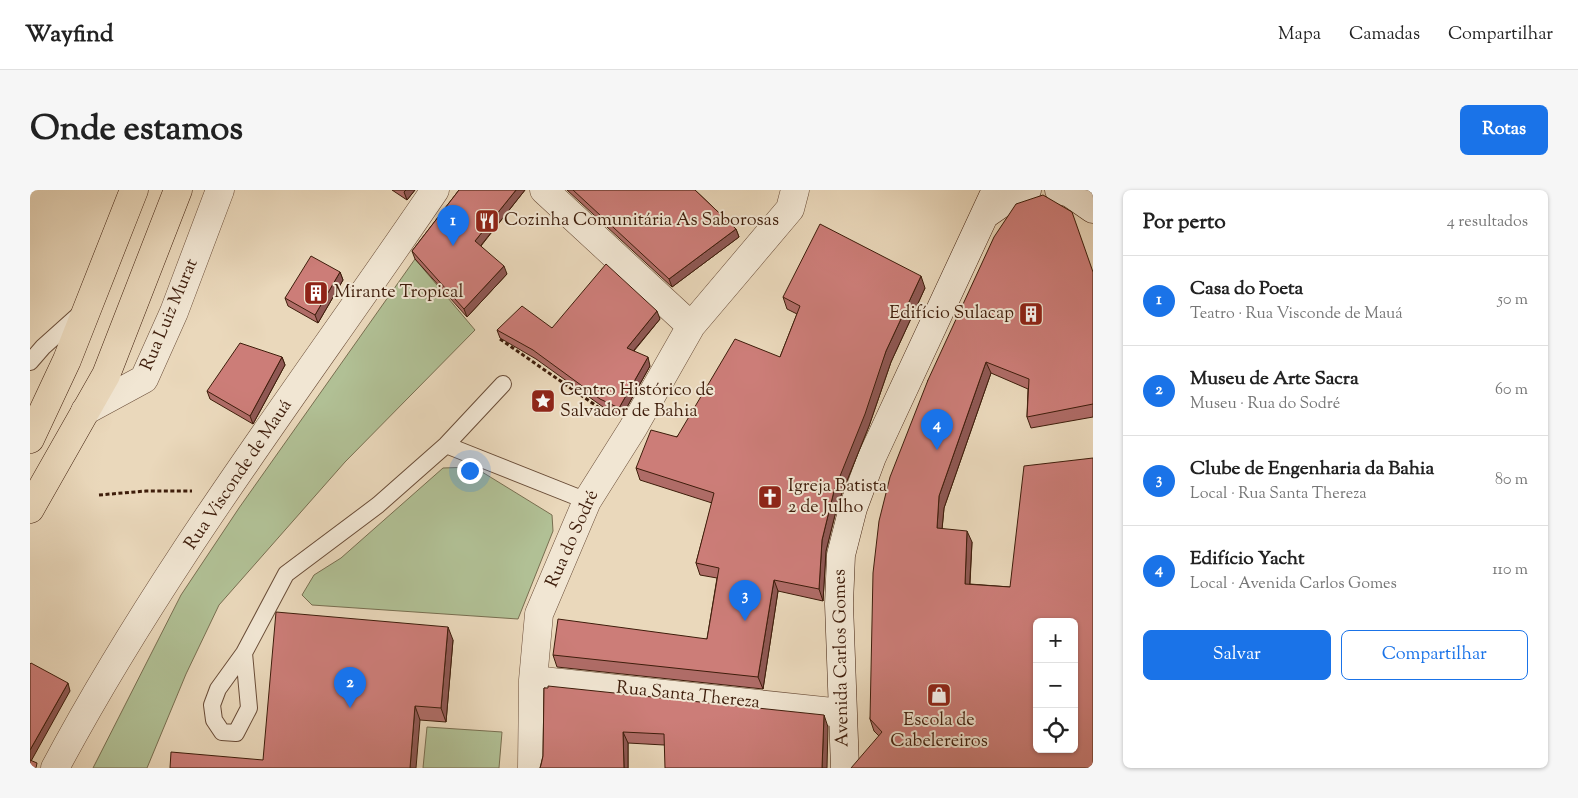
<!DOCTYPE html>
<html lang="pt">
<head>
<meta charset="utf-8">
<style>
  body { margin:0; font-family:"Sorts Mill Goudy",serif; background:#f6f6f6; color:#222 }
  .controls { position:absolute; right:15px; bottom:15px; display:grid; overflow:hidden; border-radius:8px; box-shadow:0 1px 4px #0004 }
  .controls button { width:45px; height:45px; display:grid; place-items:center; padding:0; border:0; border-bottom:1px solid #e0e0e0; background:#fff; color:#222; font:25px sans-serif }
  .you { position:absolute; left:439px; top:280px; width:18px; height:18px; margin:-12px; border:4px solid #fff; border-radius:50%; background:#1a73e8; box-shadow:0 0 0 8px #1a73e833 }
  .badge { display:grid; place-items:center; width:32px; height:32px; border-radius:50%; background:#1a73e8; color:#fff; font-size:16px; font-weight:700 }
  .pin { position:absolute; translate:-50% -41px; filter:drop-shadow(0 1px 2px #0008) }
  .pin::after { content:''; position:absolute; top:26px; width:18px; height:15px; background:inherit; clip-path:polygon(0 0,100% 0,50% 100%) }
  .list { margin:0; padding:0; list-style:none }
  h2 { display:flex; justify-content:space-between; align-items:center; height:65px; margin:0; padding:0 20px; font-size:21px }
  h2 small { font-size:16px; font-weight:400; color:#767676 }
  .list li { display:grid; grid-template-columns:32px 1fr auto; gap:15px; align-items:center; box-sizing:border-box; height:90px; padding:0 20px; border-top:1px solid #e0e0e0 }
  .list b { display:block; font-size:19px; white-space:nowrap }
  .list p { margin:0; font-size:16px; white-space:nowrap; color:#767676 }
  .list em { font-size:16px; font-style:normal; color:#767676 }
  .actions { display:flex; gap:10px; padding:15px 20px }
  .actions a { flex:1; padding:11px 0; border:1px solid #1a73e8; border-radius:8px; text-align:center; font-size:18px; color:#1a73e8 }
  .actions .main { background:#1a73e8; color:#fff }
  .icon { flex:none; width:28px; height:28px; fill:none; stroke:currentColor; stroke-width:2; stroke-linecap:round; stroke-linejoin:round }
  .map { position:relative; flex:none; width:1063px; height:578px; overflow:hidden; border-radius:8px }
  header { display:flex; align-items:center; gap:30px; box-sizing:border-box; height:70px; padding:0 25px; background:#fff; border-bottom:1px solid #e0e0e0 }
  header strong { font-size:24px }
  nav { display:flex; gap:28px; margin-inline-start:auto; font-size:18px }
  .intro { display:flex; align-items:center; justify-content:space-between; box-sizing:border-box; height:120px; padding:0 30px }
  h1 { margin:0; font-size:35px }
  .button { padding:12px 22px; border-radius:8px; background:#1a73e8; color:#fff; font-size:18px; font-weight:700 }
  main { display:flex; gap:30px; padding:0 30px }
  aside { flex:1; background:#fff; border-radius:8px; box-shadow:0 1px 4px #0004 }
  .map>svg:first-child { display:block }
  .green { fill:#b1c095; stroke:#786e50 }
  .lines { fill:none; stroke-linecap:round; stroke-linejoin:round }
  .lane-casing { stroke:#694c37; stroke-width:18 }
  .street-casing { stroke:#694c37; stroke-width:29 }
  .secondary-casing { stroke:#3e1d0b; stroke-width:29 }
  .primary-casing { stroke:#3e1d0b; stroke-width:29 }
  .path { stroke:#3e1d0b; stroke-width:3; stroke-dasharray:4 2.5; stroke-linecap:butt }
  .lane { stroke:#f1e6d3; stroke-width:16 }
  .street { stroke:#f1e6d3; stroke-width:28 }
  .secondary { stroke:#f1e6d3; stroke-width:28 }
  .primary { stroke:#ead8bb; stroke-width:28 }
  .wall { fill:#af6c67; stroke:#3e1d0b }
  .shaded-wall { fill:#8f5854; stroke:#3e1d0b }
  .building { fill:#cc7d78; stroke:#3e1d0b; fill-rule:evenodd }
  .labels { text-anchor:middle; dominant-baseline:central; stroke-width:4; stroke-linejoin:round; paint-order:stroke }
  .poi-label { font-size:18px; fill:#3e1d0b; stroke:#f1e6d3; text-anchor:start }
  .street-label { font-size:18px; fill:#3e1d0b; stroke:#f1e6d3 }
</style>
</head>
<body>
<header>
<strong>Wayfind</strong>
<nav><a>Mapa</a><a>Camadas</a><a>Compartilhar</a></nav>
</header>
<div class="intro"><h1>Onde estamos</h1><a class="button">Rotas</a></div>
<main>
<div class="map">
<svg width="1063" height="578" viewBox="0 0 1063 578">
  <rect width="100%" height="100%" fill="#ead8bb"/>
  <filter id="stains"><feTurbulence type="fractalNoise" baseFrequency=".004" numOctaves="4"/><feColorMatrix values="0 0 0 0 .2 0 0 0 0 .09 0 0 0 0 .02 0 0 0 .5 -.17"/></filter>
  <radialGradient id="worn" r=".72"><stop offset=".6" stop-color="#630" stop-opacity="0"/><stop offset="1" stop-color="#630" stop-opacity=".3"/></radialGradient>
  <path class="green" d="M385,69l60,71 -130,132 -126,143 -33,69 -39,94h-54l88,-173 58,-87z
    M444,277l78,48 1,16 -35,88 -206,-14 -10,-10 12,-20 27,-17 102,-90z
    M397,537l75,5 -3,36h-76z"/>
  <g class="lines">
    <defs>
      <path id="lane" d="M0,172l13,-15 39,-35
        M416,255l141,56
        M214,463l5,55 -13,25 -14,-1 -8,-12 -2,-15 6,-16 26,-36 42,-79 92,-69 68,-60 57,-61"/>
      <path id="street" d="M514,0l147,136
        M55,221l59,-32 30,-67 46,-122
        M503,490l309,33
        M25,578c108,-203 251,-388 380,-578
        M502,578l1,-88 6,-66 48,-113 46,-73 58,-102 99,-117 5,-19"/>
      <path id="secondary" d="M1029,0l11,3 23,16
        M956,24l23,-16 18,-8
        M815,578l-6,-164 2,-49 12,-47 19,-51 124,-267"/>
      <path id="primary" d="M0,249l37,-79 67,-170
        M0,319l76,-134 72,-185"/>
    </defs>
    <use href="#lane" class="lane-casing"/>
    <use href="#street" class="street-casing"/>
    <use href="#secondary" class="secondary-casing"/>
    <use href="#primary" class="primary-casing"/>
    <path class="path" d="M470,149l108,75
      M69,305l47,-4h46"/>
    <use href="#lane" class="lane"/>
    <use href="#street" class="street"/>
    <use href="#secondary" class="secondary"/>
    <use href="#primary" class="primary"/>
  </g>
  <path class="wall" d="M362,0h23l-8,10z
    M429,0h66l-44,56 26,28 -40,43 -52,-58 -3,-8z
    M537,0h128l41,39 3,8 -67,50z
    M1063,81v146l-62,11 -4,-11 1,-28 -37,-16 -47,135 -2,21 30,13 -2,42 40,3 83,181 -214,-32 -5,-5 -4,-12 58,-339z
    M310,82l3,8 -25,43 -30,-17 -3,-8z
    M895,98l-34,74 -22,64 -31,77 -12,48 -3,50 -45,-10 -15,98 -206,-22 -4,-12 154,-16 10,-61 -17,-3 -4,-12 16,-60 -72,-23 -4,-12 144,-111 17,-43 -10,-5 -4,-12z
    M630,129l-26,32 16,15 -28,50 -19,-9 -67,-48 -36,-21 -3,-8 55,-2z
    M252,167l3,8 -32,59 -43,-25 -3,-8z
    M423,450l-7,82 -26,-2 -157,40z
    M514,498l284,39 -164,18 -36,-2v25h-88l3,-12z"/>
  <path class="shaded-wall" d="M376,0h9l-8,10 -3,-8z
    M486,0h9l-47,59 -3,-8z
    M706,39l3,8 -67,50 -3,-8z
    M474,76l3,8 -40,43 -3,-8z
    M310,82l3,8 -25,43 -3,-8z
    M891,86l4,12 -34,74 -22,64 -31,77 -12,48 -3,50 -4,-12 3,-49 12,-49 52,-140z
    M627,121l3,8 -31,37 -2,-8z
    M252,167l3,8 -32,59 -3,-8z
    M618,167l2,9 -28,50 -3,-8z
    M956,172l5,11 -47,135 -3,32 -4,-12 2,-32z
    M937,341l5,11 -3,53 -4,-11z
    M744,390l4,11 -15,98 -5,-12z
    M418,437l5,13 -7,82 -5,-14z
    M38,493l2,8 -40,72v-13z
    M385,516l5,14 -4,48h-6z
    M794,525l4,12 -1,41h-5z
    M593,542l5,11v25h-4z"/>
  <path class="building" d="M429,0h57l-41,51 29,25 -40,43 -52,-58z
    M543,0h122l41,39 -67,50z
    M1013,5l29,17 21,60v132l-66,13 2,-38 -43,-17 -47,134 -2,32 30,3 -2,53 45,3 14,-121 69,-8v310h-242l31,-36 -12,-13 3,-146 6,-52 11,-44 38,-97 66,-143 22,-33zM1007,432h37v127h-37z
    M790,34l101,52 -35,75 -21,63 -31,77 -12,49 -3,49 -45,-9 -16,97 -205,-22 5,-36 149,20 12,-71 -23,-5 18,-70 -78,-25 15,-38 26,7 58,-98 45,18 20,-51 -17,-9z
    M281,66l29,16 -25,43 -30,-17z
    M576,74l51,47 -30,37 21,9 -29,51 -19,-9 -67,-49 -36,-20 25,-24 30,22z
    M210,153l42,14 -32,59 -43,-25z
    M246,422l172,15 -7,81 -26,-2 -5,62h-240l1,-16 92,8z
    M1,473l37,20 -38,67v-86z
    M518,496l276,29 -2,53h-157l-1,-34 -41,-2 1,36h-84l1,-3 2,-9 1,-68h4z
    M0,570l7,3 -1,5h-6z"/>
  <defs>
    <symbol id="restaurant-square" viewBox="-11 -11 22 22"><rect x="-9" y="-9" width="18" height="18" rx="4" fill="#8f2418" stroke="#f1e6d3"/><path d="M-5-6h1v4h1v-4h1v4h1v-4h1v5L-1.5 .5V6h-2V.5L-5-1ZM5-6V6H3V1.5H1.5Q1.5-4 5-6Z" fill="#fff"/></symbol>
    <symbol id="building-square" viewBox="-11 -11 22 22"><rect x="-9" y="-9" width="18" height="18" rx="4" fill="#8f2418" stroke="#f1e6d3"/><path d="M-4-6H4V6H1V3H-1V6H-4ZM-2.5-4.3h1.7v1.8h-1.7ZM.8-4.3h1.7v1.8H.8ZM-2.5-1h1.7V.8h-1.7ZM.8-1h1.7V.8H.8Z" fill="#fff"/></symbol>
    <symbol id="sight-square" viewBox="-11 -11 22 22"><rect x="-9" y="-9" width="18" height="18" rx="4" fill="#8f2418" stroke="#f1e6d3"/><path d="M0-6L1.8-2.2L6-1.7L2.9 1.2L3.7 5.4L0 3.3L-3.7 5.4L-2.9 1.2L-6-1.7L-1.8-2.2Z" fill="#fff"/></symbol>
    <symbol id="church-square" viewBox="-11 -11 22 22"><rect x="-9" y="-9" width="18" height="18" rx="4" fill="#8f2418" stroke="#f1e6d3"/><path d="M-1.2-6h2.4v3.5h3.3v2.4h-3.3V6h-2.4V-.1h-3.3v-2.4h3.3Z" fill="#fff"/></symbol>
    <symbol id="shop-square" viewBox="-11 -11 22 22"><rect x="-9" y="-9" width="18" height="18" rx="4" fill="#8f2418" stroke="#f1e6d3"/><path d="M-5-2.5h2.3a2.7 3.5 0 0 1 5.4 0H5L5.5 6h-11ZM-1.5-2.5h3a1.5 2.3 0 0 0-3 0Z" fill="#fff"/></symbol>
  </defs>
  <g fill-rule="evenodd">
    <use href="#restaurant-square" x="443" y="17" width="28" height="28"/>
    <use href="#building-square" x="272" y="89" width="28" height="28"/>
    <use href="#building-square" x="987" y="110" width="28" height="28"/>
    <use href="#sight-square" x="499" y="197" width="28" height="28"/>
    <use href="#church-square" x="726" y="293" width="28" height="28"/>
    <use href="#shop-square" x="895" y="491" width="28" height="28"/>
  </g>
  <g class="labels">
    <g class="poi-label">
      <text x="474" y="31">Cozinha Comunitária As Saborosas</text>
      <text x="304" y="103">Mirante Tropical</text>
      <text x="984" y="124" text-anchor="end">Edifício Sulacap</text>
      <text x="530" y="201">Centro Histórico de<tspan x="530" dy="21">Salvador de Bahia</tspan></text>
      <text x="758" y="297">Igreja Batista<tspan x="758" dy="21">2 de Julho</tspan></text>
      <text x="909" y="531" text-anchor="middle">Escola de<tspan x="909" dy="21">Cabelereiros</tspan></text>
    </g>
    <g class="street-label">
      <text transform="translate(140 125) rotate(-67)">Rua Luiz Murat</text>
      <text transform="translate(209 285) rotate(-56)">Rua Visconde de Mauá</text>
      <text transform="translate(543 349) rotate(-66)">Rua do Sodré</text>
      <text transform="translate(812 468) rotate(-91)">Avenida Carlos Gomes</text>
      <text transform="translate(658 506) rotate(6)">Rua Santa Thereza</text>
    </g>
  </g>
  <rect width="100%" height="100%" filter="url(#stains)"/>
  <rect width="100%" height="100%" fill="url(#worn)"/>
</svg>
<div class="controls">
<button>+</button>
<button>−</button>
<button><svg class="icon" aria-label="locate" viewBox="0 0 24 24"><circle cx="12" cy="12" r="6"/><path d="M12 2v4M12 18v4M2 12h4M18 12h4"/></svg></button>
</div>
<div class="you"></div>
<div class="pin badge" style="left:423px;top:56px">1</div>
<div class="pin badge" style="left:320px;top:518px">2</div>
<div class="pin badge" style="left:715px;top:431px">3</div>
<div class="pin badge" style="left:907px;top:260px">4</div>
</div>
<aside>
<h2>Por perto<small>4 resultados</small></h2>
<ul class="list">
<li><span class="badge">1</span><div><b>Casa do Poeta</b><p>Teatro · Rua Visconde de Mauá</p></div><em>50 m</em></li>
<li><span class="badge">2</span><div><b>Museu de Arte Sacra</b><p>Museu · Rua do Sodré</p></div><em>60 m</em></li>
<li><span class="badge">3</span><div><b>Clube de Engenharia da Bahia</b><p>Local · Rua Santa Thereza</p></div><em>80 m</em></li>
<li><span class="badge">4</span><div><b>Edifício Yacht</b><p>Local · Avenida Carlos Gomes</p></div><em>110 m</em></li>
</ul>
<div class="actions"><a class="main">Salvar</a><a>Compartilhar</a></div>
</aside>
</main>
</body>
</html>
